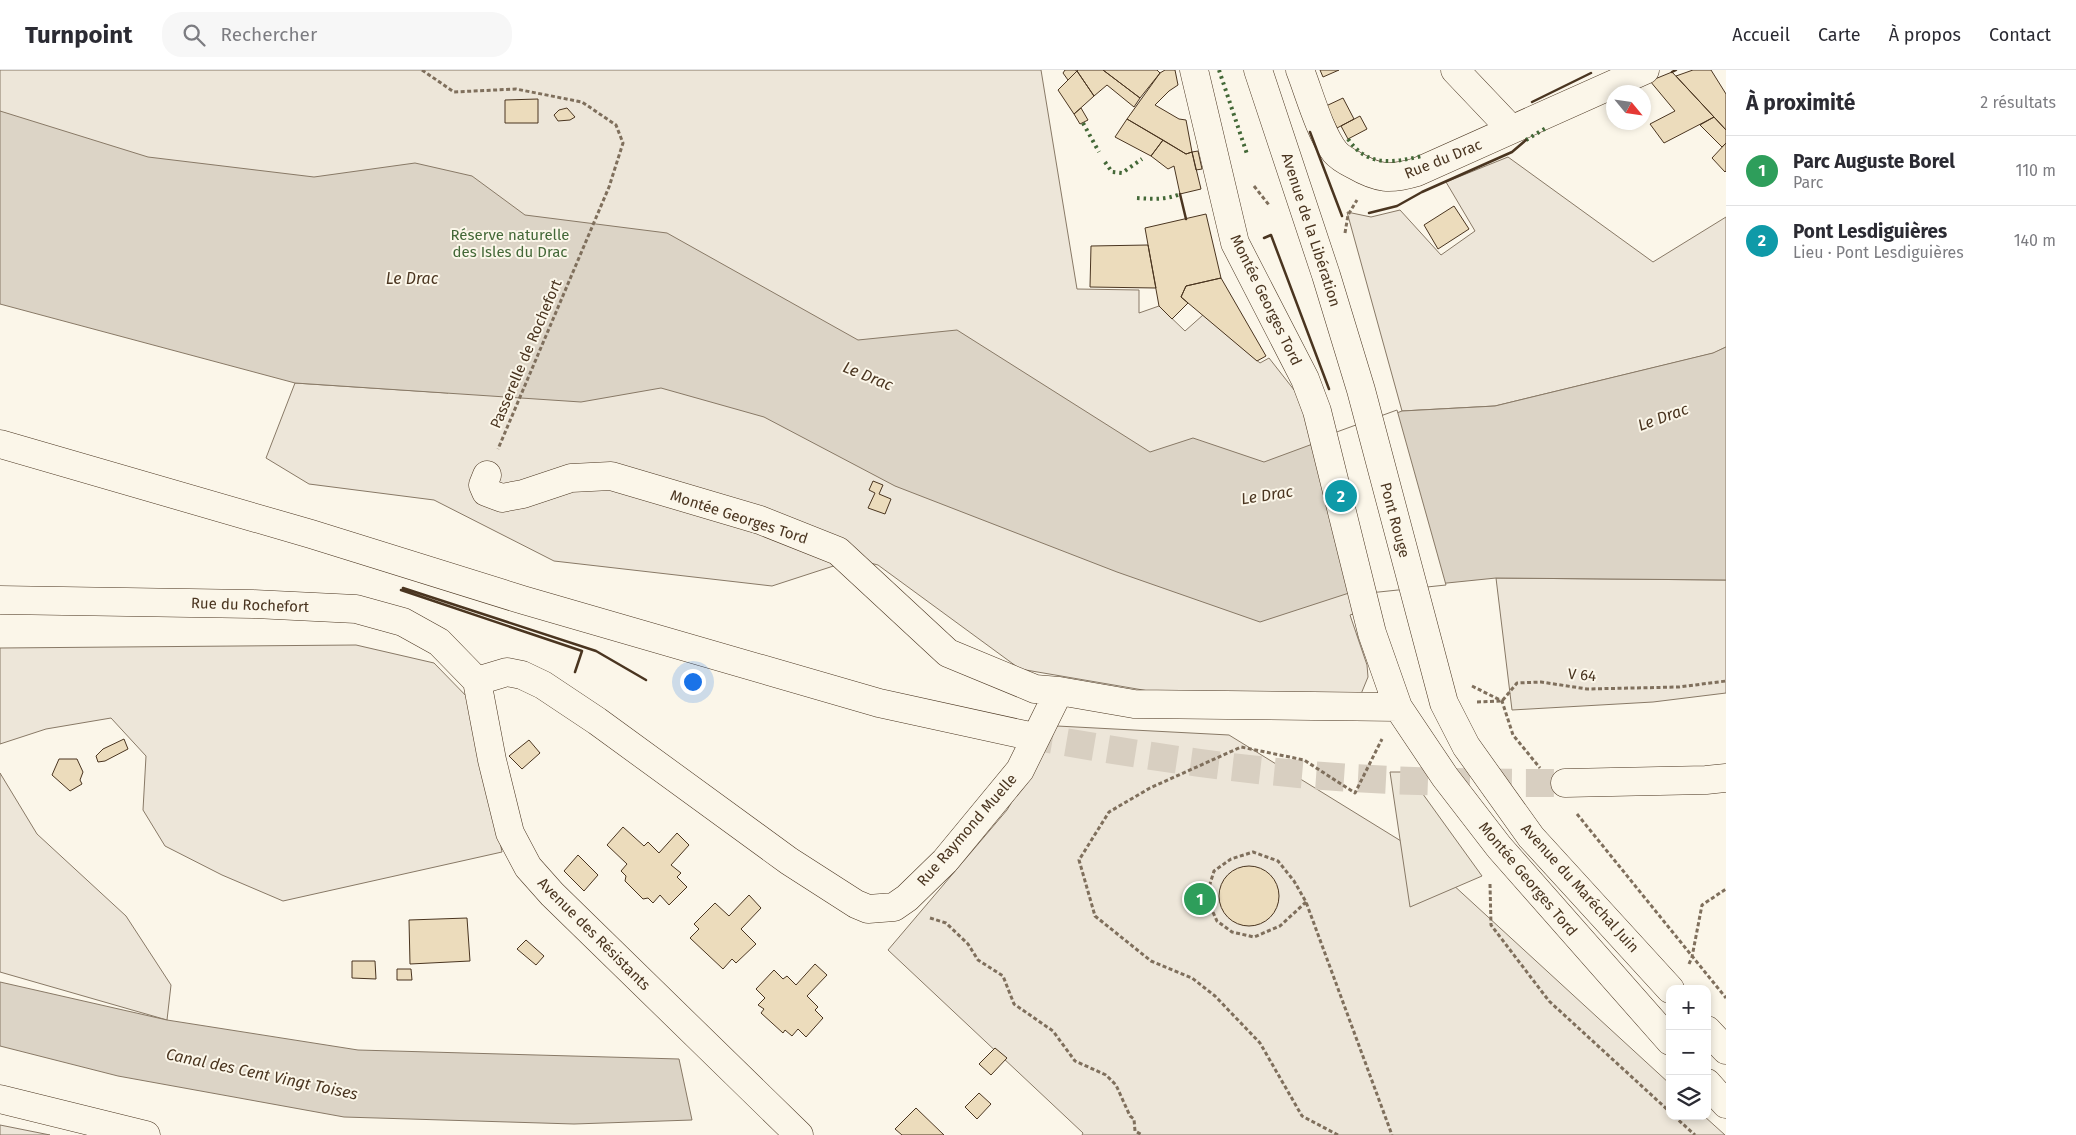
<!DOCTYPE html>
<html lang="fr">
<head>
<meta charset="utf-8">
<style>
  body { margin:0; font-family:"Fira Sans",sans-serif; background:#f7f7f7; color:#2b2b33 }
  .controls { position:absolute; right:15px; bottom:15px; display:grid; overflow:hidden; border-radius:10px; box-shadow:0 2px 8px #0003 }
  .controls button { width:45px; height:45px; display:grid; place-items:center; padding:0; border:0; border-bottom:1px solid #e1e1e2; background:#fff; color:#2b2b33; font:25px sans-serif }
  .compass { position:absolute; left:1606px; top:15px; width:45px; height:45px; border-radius:50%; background:#fff; box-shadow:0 2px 8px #0003; rotate:119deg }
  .you { position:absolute; left:692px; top:611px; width:18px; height:18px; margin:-12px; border:4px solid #fff; border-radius:50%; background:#1a73e8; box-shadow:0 0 0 8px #1a73e833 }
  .badge { display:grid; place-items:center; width:32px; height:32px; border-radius:50%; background:#1a73e8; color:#fff; font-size:16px; font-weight:700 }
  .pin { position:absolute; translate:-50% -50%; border:2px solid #fff; box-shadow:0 1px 5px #0006 }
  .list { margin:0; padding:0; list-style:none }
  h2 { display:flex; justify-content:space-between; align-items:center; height:65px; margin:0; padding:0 20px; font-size:21px }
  h2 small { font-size:16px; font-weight:400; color:#7c7c81 }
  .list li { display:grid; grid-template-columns:32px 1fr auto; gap:15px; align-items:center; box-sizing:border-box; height:70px; padding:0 20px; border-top:1px solid #e1e1e2 }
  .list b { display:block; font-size:19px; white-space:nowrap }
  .list p { margin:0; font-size:16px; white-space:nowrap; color:#7c7c81 }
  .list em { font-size:16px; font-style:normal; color:#7c7c81 }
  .icon { flex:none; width:28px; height:28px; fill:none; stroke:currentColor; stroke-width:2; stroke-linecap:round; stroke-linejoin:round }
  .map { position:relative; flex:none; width:1726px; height:1065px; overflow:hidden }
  header { display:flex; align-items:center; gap:30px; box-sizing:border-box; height:70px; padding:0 25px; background:#fff; border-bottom:1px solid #e1e1e2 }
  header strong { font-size:24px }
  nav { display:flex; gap:28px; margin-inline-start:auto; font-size:18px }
  .search { width:350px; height:45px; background:#f7f7f7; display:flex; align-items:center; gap:12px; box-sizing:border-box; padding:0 18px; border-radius:20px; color:#7c7c81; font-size:19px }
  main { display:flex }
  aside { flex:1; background:#fff }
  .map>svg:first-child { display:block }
  .green { fill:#ede6d9; stroke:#887966 }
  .parking { fill:#ede7d9; stroke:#887966 }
  .water { fill:#dcd4c6; stroke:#887966 }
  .pier { fill:#fbf6e9; stroke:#887966 }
  .building { fill:#ecdcbc; stroke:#4a3520 }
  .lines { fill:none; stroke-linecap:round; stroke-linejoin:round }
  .highway-tunnel { stroke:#d8cfc1; stroke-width:28; stroke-dasharray:28 14; stroke-linecap:butt }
  .minor-casing { stroke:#4a3520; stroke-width:29 }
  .major-casing { stroke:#4a3520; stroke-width:29 }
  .highway-casing { stroke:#4a3520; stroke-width:29 }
  .path { stroke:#7f6f5c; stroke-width:3; stroke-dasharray:4 2.5; stroke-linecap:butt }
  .minor { stroke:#fbf6e9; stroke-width:28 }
  .major { stroke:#fbf6e9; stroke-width:28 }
  .highway { stroke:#fbf6e9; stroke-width:28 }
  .hedge { stroke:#436837; stroke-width:4; stroke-dasharray:2.5 4; stroke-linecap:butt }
  .wall { stroke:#4a3520; stroke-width:2.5 }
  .labels { text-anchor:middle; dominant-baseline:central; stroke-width:4; stroke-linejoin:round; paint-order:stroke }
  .street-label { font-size:15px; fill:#4a3520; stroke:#fbf6e9 }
  .park-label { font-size:15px; fill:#436837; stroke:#fbf6e9 }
  .water-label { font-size:16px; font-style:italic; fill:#4a3520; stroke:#fbf6e9 }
</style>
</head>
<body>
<header>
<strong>Turnpoint</strong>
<div class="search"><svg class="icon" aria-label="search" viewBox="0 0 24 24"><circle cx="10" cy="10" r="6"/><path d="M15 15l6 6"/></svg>Rechercher</div>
<nav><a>Accueil</a><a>Carte</a><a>À propos</a><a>Contact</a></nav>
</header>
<main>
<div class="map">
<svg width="1726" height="1065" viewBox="0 0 1726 1065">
  <rect width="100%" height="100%" fill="#fbf6e9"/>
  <path class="green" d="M0,0h1041l36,219 62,1v23l20,-7 26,25 18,-16 57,48 9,-5 33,42 54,213 -6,2 17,50 1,12 -7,17 -142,9 -199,-34 -142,-104 -23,-6 -83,27 -218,-25 -120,-61 -125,-16 -43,-26 29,-75 153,10 -448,-163z
    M1508,87l145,105 73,-45v130l-12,6 -219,53 -93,5 -55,-199 24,5 29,-7 41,45 34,-24 -29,-49z
    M1496,508l230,2v113l-73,9 -141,8z
    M356,575l78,18 40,41 28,148 -219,49 -61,-26 -57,-29 -22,-36 3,-54 -35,-38 -65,11 -46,15v-96z
    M1057,656l172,9 185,114 256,235v32h34l21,19h-643l1,-2 -195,-183 119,-140z
    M0,703l37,61 89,82 45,69 -4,35 -167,-48z
    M0,1055l50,10h-50z"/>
  <path class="parking" d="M1390,702h17l75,104 -72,31z"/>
  <path class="water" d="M0,41l148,46 166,20 101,-14 57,13 53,39 142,18 191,107 99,-10 193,122 43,-14 71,24 138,-51 93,-5 218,-53 13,-6v233l-230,-2 -147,15 -89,29 -143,-50 -222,-86 -131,-69 -103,-29 -80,14 -286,-19 -295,-79z
    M0,912l167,38 191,30 321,9 13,61 -118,4 -230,-7 -226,-41 -118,-30z"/>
  <path class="pier" d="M1397,340l49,175 -96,10 -38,-154z"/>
  <path class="building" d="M1065,0h10l2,1 -9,9 -5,-7z
    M1078,0h25l37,28 -6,9 -27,-22 -13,11 -17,-25z
    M1103,0h54l3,3 -20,25z
    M1165,0h10l3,15 -9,6 -14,14 24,14 7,1 6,32 -6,2 -59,-35 33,-46z
    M1320,0h19l-16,7z
    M1693,0h18l15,24v36l-50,-54z
    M1077,1l17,25 -20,18 -16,-24z
    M1672,2l42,45 -50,26 -14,-19 25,-13 -25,-30z
    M1343,28l11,21 -17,9 -11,-22z
    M538,29v24h-33v-23z
    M567,38l8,9 -5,3 -12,1 -4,-6 5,-5z
    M1081,38l7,12 -8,4 -6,-10z
    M1360,46l7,13 -19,10 -7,-13z
    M1714,47l12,13v13l-4,4 -22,-22z
    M1127,49l36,21 -12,16 -36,-19z
    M1163,70l23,14 6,-2 9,37 -21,5 -6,-28 -6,3 -17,-13z
    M1726,73v28l-1,1 -13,-14z
    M1198,81l4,18 -6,1 -4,-18z
    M1454,136l15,23 -31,20 -14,-24z
    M1206,144l15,64 -35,8 -5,11 7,6 -16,16 -13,-13 -14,-78z
    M1148,175l8,43 -66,-1 1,-41z
    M1221,208l45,78 -9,5 -76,-64 5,-11z
    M873,411l10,4 -4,9 12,5 -6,15 -17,-6 7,-15 -6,-3z
    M124,669l4,10 -23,12 -7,1 -2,-6 7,-7z
    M529,670l11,13 -18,16 -13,-13z
    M59,689h18l6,13 -3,8 2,4 -12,7 -18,-16z
    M623,757l21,19 4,-4 11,11 18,-20 12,12 -18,20 10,8 -4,4 10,10 -18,18 -9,-10 -7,8 -5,-5 -5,1 -18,-18 1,-5 -5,-5 6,-7 -20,-19z
    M578,785l20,20 -14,16 -20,-20z
    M1219 826a30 30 0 1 1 60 0a30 30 0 1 1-60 0Z
    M749,825l12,13 -20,21 15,15 -20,19 -4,-4 -9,10 -33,-31 9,-9 -5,-5 21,-21 14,13z
    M467,848l3,43 -60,3 -1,-44z
    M526,870l18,16 -8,9 -19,-16z
    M352,891h23l1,18 -24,-1z
    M815,894l12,11 -20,21 11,11 -3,3 8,8 -17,19 -8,-8 -6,7 -7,-6 -2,3 -22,-20 3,-4 -6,-4 7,-7 -9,-9 18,-19 9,9 4,-3 9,9z
    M397,899h14l1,11h-15z
    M995,978l12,10 -16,17 -12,-11z
    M979,1023l12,11 -14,15 -12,-12z
    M916,1038l28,27h-42l-7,-6z"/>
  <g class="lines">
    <path class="highway-tunnel" d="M1025,665c91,16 182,31 274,39 89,8 177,9 266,9"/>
    <defs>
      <path id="minor" d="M1194,0l41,173 70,136 12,32 55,222 26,74 47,70 54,70 171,194
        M1300,0c9,23 20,63 35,82 5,6 13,10 19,13 24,14 36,15 63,7l228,-102
        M1455,0l56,59
        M487,405l-4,10 3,7 16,6 21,-4 48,-16 40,-2 149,44 78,31 110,102 87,36 24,2 75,13 264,3
        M0,530l253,4 103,5 47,13 36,20 38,39
        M477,611l30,-9 15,3 21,10 54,36 192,140 67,43 12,5 26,-2 13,-9 38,-37 75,-91 39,-79
        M477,611l15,79 18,73 18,34 24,27 247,241
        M1707,1013l19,21
        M0,1029l146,36"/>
      <path id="major" d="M1258,0l68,205 35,115 83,313 22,43 65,91 139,152
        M1707,960l19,20"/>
      <path id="highway" d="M0,374l311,90 212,66 356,103 146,32
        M1565,713l141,-3 20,-2"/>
    </defs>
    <use href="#minor" class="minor-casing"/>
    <use href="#major" class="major-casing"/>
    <use href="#highway" class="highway-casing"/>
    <path class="path" d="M422,0l32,22 62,-3 66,13 34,23 7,18 -14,44 -111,262
      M1254,116l15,19
      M1345,163l3,-18 9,-15
      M1472,616l30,15 11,34 27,33
      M1477,632l25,-1 15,-18 24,-1 46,7 92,-2 47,-6
      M1577,744l149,184
      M1490,814l1,41 58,76 121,111
      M1306,832l-26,24 -26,11 -22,-5 -15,-11 -11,-24 8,-26 17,-12 22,-7 25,9 16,20 12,21 86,233
      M930,848l16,5 22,21 10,16 25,16 11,28 39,27 22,30 31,14 10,10 14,31 4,3 1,12 7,4
      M1689,894l3,-7 10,-52 24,-16
      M1674,1046l21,19
      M1338,1065l-36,-19 -42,-73 -45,-47 -23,-18 -41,-17 -56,-45 -16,-56 30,-48 41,-24 91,-41 63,13 51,33 27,-54"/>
    <use href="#minor" class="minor"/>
    <use href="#major" class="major"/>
    <use href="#highway" class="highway"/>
    <path class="hedge" d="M1219,0l28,84
      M1083,53l16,29
      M1348,69c19,28 44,24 74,17
      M1526,70l20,-12
      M1105,92l7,10 10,1 20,-14
      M1137,128c16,1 29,2 43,-4"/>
    <path class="wall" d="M1672,2l4,-2
      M1532,32l59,-29
      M1310,62l32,84
      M1180,124l6,25
      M1369,143l28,-7 25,-14 90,-40 14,-12
      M1264,168l7,-3 58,154
      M403,518l193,63 50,29
      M401,520l181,61 -7,21"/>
  </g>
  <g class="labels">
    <g class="street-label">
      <text transform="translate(1443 89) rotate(-22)">Rue du Drac</text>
      <text transform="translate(1311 160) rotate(72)">Avenue de la Libération</text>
      <text transform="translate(1266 230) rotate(64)">Montée Georges Tord</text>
      <text transform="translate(526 284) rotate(-67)">Passerelle de Rochefort</text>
      <text transform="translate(739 447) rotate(18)">Montée Georges Tord</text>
      <text transform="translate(1395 450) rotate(75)">Pont Rouge</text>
      <text transform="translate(250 535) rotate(2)">Rue du Rochefort</text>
      <text transform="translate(1582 605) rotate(5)">V 64</text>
      <text transform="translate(967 760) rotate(-49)">Rue Raymond Muelle</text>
      <text transform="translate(1528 809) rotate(50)">Montée Georges Tord</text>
      <text transform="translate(1580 818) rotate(48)">Avenue du Maréchal Juin</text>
      <text transform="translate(594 864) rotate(45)">Avenue des Résistants</text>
    </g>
    <g class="park-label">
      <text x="510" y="165">Réserve naturelle<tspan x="510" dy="17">des Isles du Drac</tspan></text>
    </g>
    <g class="water-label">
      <text x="412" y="208">Le Drac</text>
      <text transform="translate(868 306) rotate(22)">Le Drac</text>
      <text transform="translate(1663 347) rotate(-20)">Le Drac</text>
      <text transform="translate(1267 425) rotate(-9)">Le Drac</text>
      <text transform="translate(262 1004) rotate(12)">Canal des Cent Vingt Toises</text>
    </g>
  </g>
</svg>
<div class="controls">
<button>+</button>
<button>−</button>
<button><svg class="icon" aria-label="layers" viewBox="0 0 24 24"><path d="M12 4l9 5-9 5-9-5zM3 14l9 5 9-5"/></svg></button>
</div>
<svg class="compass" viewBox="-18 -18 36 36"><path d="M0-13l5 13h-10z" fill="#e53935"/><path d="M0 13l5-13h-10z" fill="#7c7c81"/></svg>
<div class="you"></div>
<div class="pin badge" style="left:1200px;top:829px;background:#2e9e5b">1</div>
<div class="pin badge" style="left:1341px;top:426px;background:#0f9aa8">2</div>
</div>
<aside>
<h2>À proximité<small>2 résultats</small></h2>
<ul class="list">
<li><span class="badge" style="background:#2e9e5b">1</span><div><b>Parc Auguste Borel</b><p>Parc</p></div><em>110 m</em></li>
<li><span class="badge" style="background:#0f9aa8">2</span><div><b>Pont Lesdiguières</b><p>Lieu · Pont Lesdiguières</p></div><em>140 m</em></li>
</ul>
</aside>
</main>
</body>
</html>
